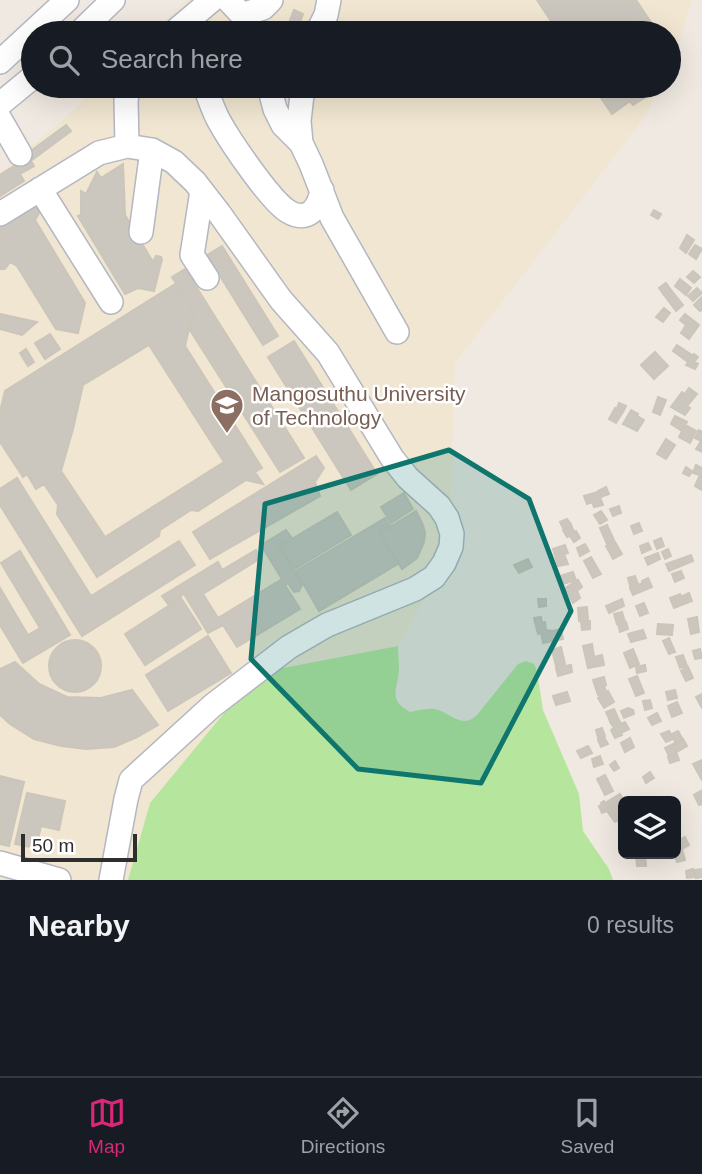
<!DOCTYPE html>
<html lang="en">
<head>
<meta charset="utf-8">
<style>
  body { margin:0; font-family:Helvetica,sans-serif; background:#20242c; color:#f1f3f6 }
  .controls { position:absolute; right:21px; bottom:21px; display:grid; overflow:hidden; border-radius:10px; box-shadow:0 7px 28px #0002 }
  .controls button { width:63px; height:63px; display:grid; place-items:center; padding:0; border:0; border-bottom:2px solid #363941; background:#171b24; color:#f1f3f6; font:35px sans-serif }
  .scale { position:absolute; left:21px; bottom:18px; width:116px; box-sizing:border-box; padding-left:7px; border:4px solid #2e2e2e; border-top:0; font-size:19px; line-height:24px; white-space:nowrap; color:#2e2e2e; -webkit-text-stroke:5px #fff; paint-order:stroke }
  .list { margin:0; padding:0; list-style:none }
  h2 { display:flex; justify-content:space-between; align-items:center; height:91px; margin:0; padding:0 28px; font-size:30px }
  h2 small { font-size:23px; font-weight:400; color:#9ea1a6 }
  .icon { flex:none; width:38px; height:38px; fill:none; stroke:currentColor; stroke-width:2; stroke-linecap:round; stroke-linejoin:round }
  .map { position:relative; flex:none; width:702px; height:880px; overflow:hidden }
  .search { position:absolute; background:#171b24; box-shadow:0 7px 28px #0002; left:21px; right:21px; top:21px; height:77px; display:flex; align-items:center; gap:18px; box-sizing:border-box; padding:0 24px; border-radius:38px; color:#9ea1a6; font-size:26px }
  .sheet { height:196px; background:#171b24 }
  nav { display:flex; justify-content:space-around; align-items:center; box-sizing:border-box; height:98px; border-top:2px solid #363941; background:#171b24; font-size:19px; color:#9ea1a6 }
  nav a { display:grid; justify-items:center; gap:4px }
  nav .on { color:#db2777 }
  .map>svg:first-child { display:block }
  .education { fill:#f0e6d1 }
  .green { fill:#b6e59e }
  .building { fill:#cbc7bf; stroke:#cbc5ba; stroke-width:2; fill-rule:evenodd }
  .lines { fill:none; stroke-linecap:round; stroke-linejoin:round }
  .minor-casing { stroke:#b4b7c1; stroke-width:26 }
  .minor { stroke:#fff; stroke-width:23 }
  .marked { fill:#0f766e; fill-opacity:0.2; stroke:#0f766e; stroke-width:5; stroke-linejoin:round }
  .labels { text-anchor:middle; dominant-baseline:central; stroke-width:5; stroke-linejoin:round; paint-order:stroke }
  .education-label { font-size:21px; fill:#785e54; stroke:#fff; text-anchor:start }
</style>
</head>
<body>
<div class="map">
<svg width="702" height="880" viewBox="0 0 702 880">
  <rect width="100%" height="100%" fill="#efe9e1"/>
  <path class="education" d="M186,0h506l-11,36 -12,28v-31h-517z
    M98,86h561l-15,32 -189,245 -6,193 -51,90 -141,27 -107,130 -22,77h-128v-708l64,-53z"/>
  <path class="green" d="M398,646c0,8 1,15 1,23 -1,21 -12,30 11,43 7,-1 17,-4 24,-3 17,3 27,21 43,6l41,-51 8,-3 8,3 3,7 6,39 36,84 4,37 26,38 4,11h-485l22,-77 107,-130z"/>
  <path class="building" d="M537,0h99l16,24 -14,9h-79z
    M294,10l9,4 -7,19h-11z
    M593,86h50l6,9 -16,10 -3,-4 -18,13z
    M66,125l5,6 -39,29 -4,-7z
    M29,157l5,9 -14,8 4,7 -24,15v-21z
    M123,164l2,51 28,47 3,-6 5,1 1,2 -8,32 -16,-3 -13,6 -47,-78 3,-1v-24l5,3 11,-22 4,6z
    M33,201l10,5 -8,14 50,83 -7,30 -22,-4 -39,-63 -7,-4 -5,7h-5v-51l15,-4 9,2z
    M654,210l7,4 -3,5 -7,-4z
    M687,235l7,5 -8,13 -6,-5z
    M695,245l7,4 -6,10 -7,-5z
    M222,246l56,90 -15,9 -56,-90z
    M185,269l119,189 -24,14 -90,-142 4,-19 -22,-34z
    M693,271l7,6 -6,6 -7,-6z
    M680,279l11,9 -5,7 -11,-9z
    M666,283l5,7 -7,5 -5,-7z
    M175,284l18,28 -8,34 77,122 -7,4 8,12 -17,-4 -48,31 -7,-1 -31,20 -1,6 -62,41 -40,-63 1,-9 -14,-21 -8,5 -9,-15 -4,3 -23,-35v-30l5,-21zM149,345l75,117 -119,75 -44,-66 12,-42 10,-44z
    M697,288l5,5 -9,8 -5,-5z
    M672,291l11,14 -7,6 -11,-15z
    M702,297v12l-2,2 -6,-6z
    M664,308l6,5 -7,9 -7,-5z
    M0,314l37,8 -15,13 -22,-6z
    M685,314l14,11 -10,14 -8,-6 5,-8 -6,-5z
    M50,334l10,15 -15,10 -10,-16z
    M294,341l83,133 -26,16 -83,-133z
    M677,345l15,10 -4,7 -15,-11z
    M26,349l8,13 -6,4 -8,-13z
    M655,352l13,14 -14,13 -13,-14z
    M694,354l4,3 -4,5 4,2 -3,5 -9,-4z
    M689,388l8,6 -10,12 3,2 -5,7 -14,-8 11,-15 3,2z
    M658,397l8,3 -6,15 -7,-3z
    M619,403l7,3 -3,6 -6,-4z
    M615,408l8,4 -7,11 -7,-4z
    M631,410l7,4 -1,2 7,4 -7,11 -14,-7z
    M675,416l12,6 -5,9 -11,-7z
    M685,425l11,6 -6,12 -11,-6z
    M699,430l3,2v20l-6,-3 5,-8 -6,-3z
    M666,439l9,6 -9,14 -9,-5z
    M316,456l8,12 -9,14 5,14 -110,63 -17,-27z
    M696,465l6,3v8l-9,-3z
    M686,467l6,4 -3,5 -6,-3z
    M699,477l3,1v12l-7,-4z
    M17,478l74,118 88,-55 16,24 -113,71 -82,-131v-16z
    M606,487l3,7 -8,3 -3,-6z
    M598,492l5,13 -9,2 -2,-5 -5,2 -3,-8z
    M404,493l9,16 -22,14 -10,-16z
    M619,506l2,7 -8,3 -3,-7z
    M416,511l7,14 2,8 -1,9 -7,16 -15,11 -22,-36z
    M601,511l6,9 -7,4 -6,-9z
    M337,512l14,23 -56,34 -15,-23z
    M385,518l5,8 -11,6 19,32 -79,47 -23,-40z
    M567,519l4,5 -8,4 -3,-6z
    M639,523l3,8 -8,3 -3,-8z
    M571,525l3,7 2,-1 4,7 -6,4 -4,-6 -3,1 -4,-7z
    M607,525l7,15 -7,4 -7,-16z
    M286,530l5,7 -13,8 24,40 -3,6 -5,1 -6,-9 -3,2 15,24 -63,38 -14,-22 -15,8 -24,-39 -16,10 -6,-8 56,-34 4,8 34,-20 5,8 -58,36 15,24 64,-39 -21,-34z
    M661,538l3,8 -7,3 -3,-8z
    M615,542l7,12 -9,5 -7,-13z
    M648,543l3,6 -9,4 -2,-7z
    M585,544l4,7 -9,5 -3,-8z
    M565,545l3,8 -4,1 4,10 -10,2 -5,-17z
    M668,549l3,7 -6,3 -3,-7z
    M20,551l50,84 -47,28 -23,-38v-37l28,47 12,-7 -39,-65z
    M658,553l2,6 -12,6 -3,-7z
    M691,555l2,6 -24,10 -3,-7z
    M591,557l10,17 -8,4 -9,-17z
    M528,559l4,8 -13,6 -5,-8z
    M681,571l3,7 -9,4 -3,-8z
    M573,572l3,8 -13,4 -3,-8z
    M635,576l3,8 -8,2 -2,-8z
    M648,578l4,9 -19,8 -3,-7 13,-5 -1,-2z
    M578,580l4,7 -5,4 3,7 -7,5 -8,-15z
    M689,593l3,8 -18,7 -4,-10 10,-4 1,3z
    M181,598l20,31 -56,36 -20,-31z
    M538,599h8v7l-7,1z
    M622,599l2,7 -15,7 -3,-7z
    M644,603l4,10 -8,3 -4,-10z
    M587,607l1,13 -9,1 -1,-13z
    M622,612l3,10 -8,2 -3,-10z
    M541,617l1,6 3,-1 1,8 7,1 8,-2 2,10 -20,4 -2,-10 -3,1 -4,-16z
    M697,617l2,15 -8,2 -3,-15z
    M590,621v8l-8,1 -1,-8z
    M626,622l2,7 -8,3 -2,-8z
    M658,624l15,1 -1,10 -15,-1z
    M643,630l3,8 -15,4 -3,-8z
    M208,636l23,37 -63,38 -22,-36z
    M669,638l6,14 -6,2 -6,-13z
    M49 666a26 26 0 1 1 52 0a26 26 0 1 1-52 0Z
    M592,644l2,13 8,-2 2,10 -16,3 -5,-22z
    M561,647l4,17 -9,2 -4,-16z
    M633,649l6,15 -9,4 -6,-15z
    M700,649l2,9 -7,1 -2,-8z
    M683,655l4,11 -7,2 -4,-11z
    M15,662l24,22 28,13 34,1 31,-8 26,35 -21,12 -23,10 -28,2 -25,-3 -27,-7 -24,-15 -10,-9v-46z
    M571,665l1,7 -14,4 -2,-8z
    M645,665l1,6 -9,2 -1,-6z
    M688,667l5,11 -7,3 -5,-10z
    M637,676l7,17 -8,3 -7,-17z
    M604,677l2,8h-2l2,7 -8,3 -5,-15z
    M675,690l2,8 -9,2 -2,-8z
    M608,691l6,11 -10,6 -6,-10z
    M567,692l3,9 -14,4 -3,-9z
    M702,694v14l-6,-11z
    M650,700l2,8 -7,2 -2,-9z
    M677,702l5,11 -10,4 -4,-11z
    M628,708l5,2 1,4 -10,4 -3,-7z
    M614,709l4,9 -8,3 -4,-9z
    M657,713l4,8 -9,4 -4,-7z
    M618,718l3,6 4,-2 4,7 -8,4 1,2 -7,3 -4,-8 3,-2 -4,-6z
    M602,728l3,8 -7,2 -2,-8z
    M669,731l4,8 -7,3 -5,-8z
    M678,731l4,7 -7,4 -3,-8z
    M604,737l4,7 -7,3 -3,-7z
    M630,738l4,9 -9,5 -4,-9z
    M683,739l4,7 -18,10 -4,-8z
    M588,746l4,7 -11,5 -4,-7z
    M677,754l2,6 -9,3 -2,-6z
    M600,756l3,8 -9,3 -2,-8z
    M702,760v20l-9,-16z
    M615,761l4,7 -5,3 -4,-6z
    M650,772l4,6 -8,5 -3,-6z
    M605,775l8,16 -8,4 -8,-16z
    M0,776l24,6 -15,64 -9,-2z
    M701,791l1,13 -3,1 -5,-10z
    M27,793l38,8 -6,29 -18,-4 -5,22 -21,-4z
    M620,794l4,7 -1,2 -5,3 5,12 -8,4 -8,-11 -5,2 -3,-7 3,-1 -1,-2 3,-2 1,2z
    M685,837l4,8 -7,4 -4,-8z
    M682,849l3,11 -8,2 -3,-8h2v-3z
    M636,854h9l1,12h-9z
    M693,869l2,8 -8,1 -1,-7z
    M702,869v8l-6,1 -2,-8z"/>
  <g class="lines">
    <defs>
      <path id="minor" d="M228,0l14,15 9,18
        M242,15l21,-7 8,-8
        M79,33l34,-33
        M173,33l39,-33
        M317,33l9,-18 3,-15
        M0,62l67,-62
        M205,86c4,12 8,24 14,35 11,20 52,81 70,91 20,11 30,-5 33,-22
        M269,86l6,23 8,16 18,18 10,21 21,54 65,114
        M0,104l33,-27
        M0,119l20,35
        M301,143l-2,-22 4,-35
        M127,146l-1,-46 3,-14
        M40,189l71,113
        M202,191l-10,64 15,23
        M0,214l99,-61 28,-7 25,4 22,12 21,20 24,31 62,87 47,53 64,105 16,20 31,28 8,12 5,16 -1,13 -7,16 -10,14 -19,12 -88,36 -38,22 -77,59 -81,74 -5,19 -15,81
        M141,232l11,-82
        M0,863l59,17"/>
    </defs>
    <use href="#minor" class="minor-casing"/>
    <use href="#minor" class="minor"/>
  </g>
  <path class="marked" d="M449,450l80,49 42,112 -90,172 -123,-14 -107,-110 14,-155z"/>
  <defs>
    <symbol id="university-pin" viewBox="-11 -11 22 30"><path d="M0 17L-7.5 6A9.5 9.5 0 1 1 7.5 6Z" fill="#8d6e63" stroke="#fff"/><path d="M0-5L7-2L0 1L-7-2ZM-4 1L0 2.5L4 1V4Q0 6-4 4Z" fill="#fff"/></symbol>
  </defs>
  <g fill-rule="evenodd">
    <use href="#university-pin" x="208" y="386" width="38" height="52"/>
  </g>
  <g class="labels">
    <g class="education-label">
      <text x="252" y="393">Mangosuthu University<tspan x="252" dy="24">of Technology</tspan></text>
    </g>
  </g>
</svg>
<div class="controls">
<button><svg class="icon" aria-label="layers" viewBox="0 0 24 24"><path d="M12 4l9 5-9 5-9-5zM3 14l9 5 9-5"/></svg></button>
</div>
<div class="scale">50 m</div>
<div class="search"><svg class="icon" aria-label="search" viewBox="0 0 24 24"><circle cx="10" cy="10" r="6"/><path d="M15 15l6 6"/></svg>Search here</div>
</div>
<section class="sheet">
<h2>Nearby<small>0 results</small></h2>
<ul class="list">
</ul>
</section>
<nav>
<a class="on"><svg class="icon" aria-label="map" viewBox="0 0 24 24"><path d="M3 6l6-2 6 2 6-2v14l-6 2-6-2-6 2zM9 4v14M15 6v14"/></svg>Map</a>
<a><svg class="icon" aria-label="directions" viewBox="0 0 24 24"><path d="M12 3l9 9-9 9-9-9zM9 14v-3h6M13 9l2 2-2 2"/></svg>Directions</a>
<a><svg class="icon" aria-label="saved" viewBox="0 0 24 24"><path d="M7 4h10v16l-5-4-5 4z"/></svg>Saved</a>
</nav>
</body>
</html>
